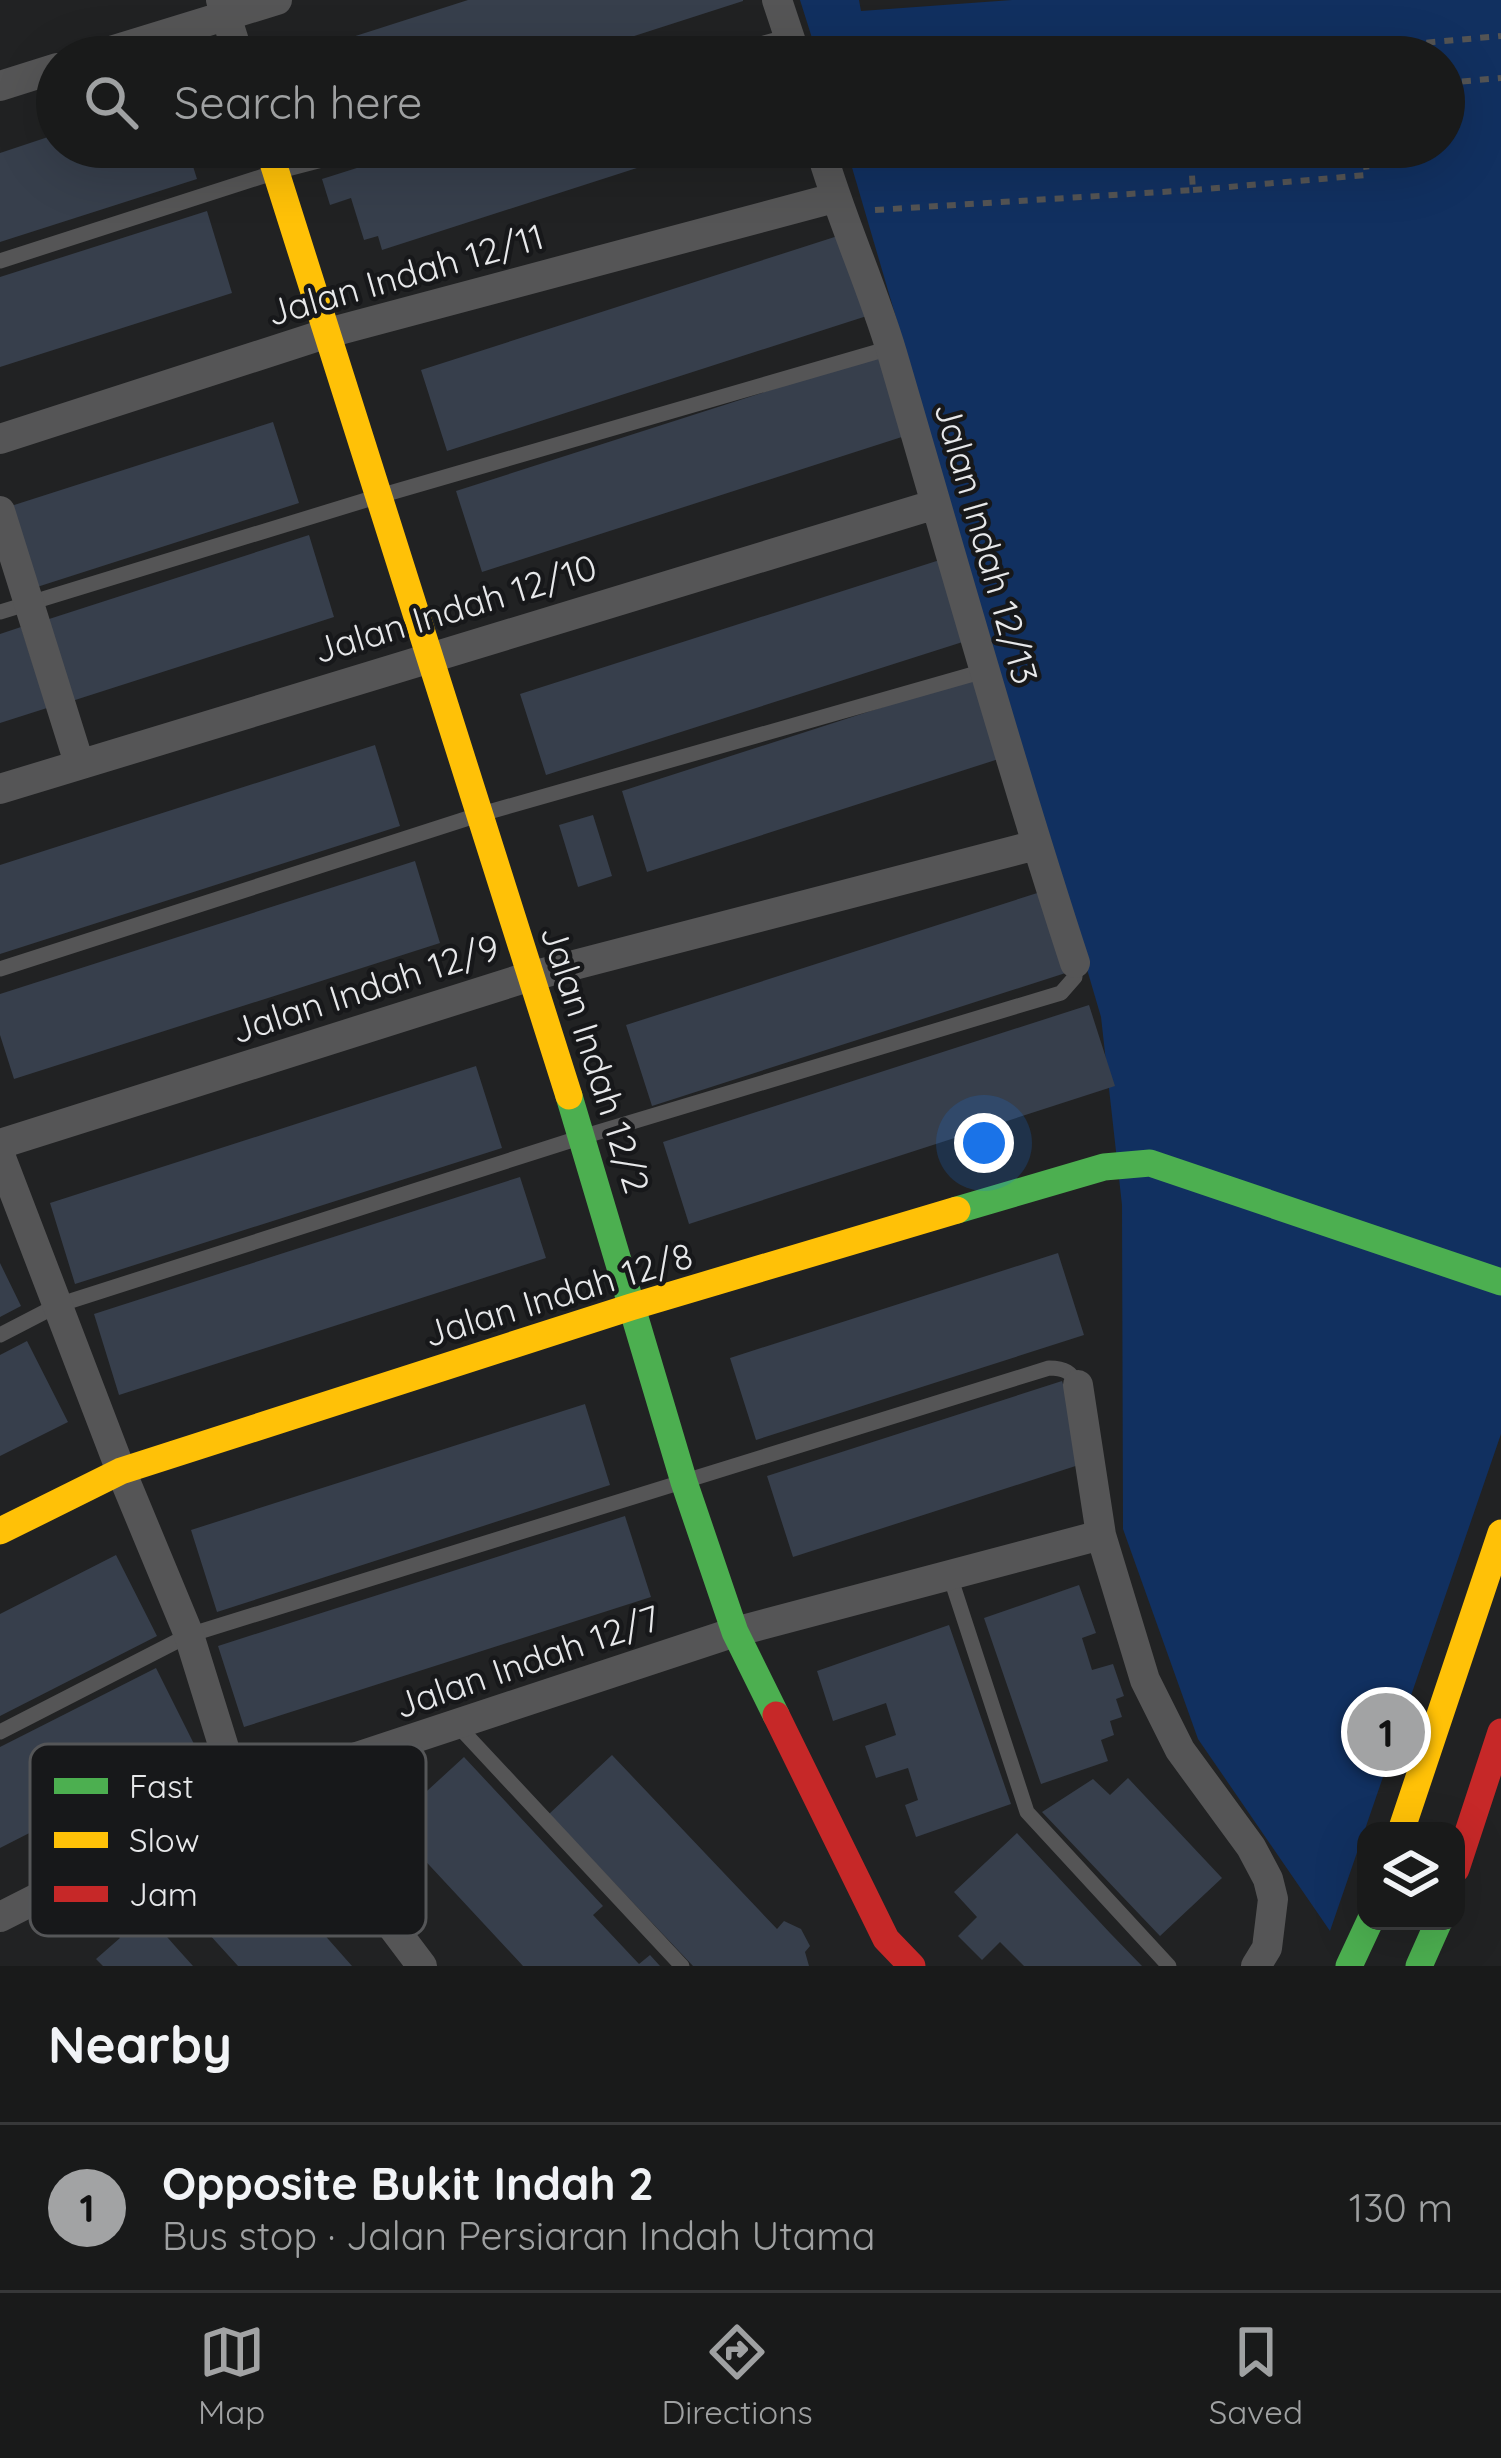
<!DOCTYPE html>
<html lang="en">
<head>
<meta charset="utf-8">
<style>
  body { margin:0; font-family:Quicksand,sans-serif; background:#262727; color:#f1f3f6 }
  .controls { position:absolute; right:36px; bottom:36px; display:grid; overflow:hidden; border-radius:24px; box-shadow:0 12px 48px #0002 }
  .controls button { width:108px; height:108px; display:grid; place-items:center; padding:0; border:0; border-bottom:3px solid #373839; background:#191a1a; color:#f1f3f6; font:60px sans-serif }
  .you { position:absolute; left:984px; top:1143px; width:42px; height:42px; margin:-30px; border:9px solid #fff; border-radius:50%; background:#1a73e8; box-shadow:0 0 0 18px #1a73e833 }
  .badge { display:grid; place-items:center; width:78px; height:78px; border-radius:50%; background:#a2a3a4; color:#111; font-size:39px; font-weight:700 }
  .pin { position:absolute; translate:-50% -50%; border:6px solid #fff; box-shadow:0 3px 12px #0006 }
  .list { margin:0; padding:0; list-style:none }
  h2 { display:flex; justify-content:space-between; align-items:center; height:156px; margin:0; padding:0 48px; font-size:51px }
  h2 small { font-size:39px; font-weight:400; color:#9fa1a2 }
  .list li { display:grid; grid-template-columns:78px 1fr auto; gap:36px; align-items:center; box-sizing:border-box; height:168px; padding:0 48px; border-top:3px solid #373839 }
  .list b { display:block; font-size:45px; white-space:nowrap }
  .list p { margin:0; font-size:39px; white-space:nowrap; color:#9fa1a2 }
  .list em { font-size:39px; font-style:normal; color:#9fa1a2 }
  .icon { flex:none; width:66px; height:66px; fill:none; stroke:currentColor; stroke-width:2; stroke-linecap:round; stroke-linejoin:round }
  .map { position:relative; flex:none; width:1501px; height:1966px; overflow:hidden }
  .search { position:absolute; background:#191a1a; box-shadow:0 12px 48px #0002; left:36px; right:36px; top:36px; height:132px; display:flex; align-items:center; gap:30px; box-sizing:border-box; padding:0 42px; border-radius:66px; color:#9fa1a2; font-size:45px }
  .sheet { height:324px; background:#191a1a }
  nav { display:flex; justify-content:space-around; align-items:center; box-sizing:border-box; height:168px; border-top:3px solid #373839; background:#191a1a; font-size:33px; color:#9fa1a2 }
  nav a { display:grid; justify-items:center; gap:6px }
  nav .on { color:#a2a3a4 }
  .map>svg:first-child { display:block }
  .green { fill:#113060 }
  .building { fill:#373f4c }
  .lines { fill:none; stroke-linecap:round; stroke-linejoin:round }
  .path { stroke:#545454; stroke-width:6; stroke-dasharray:9 9; stroke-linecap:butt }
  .lane { stroke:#555556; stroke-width:15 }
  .street { stroke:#555556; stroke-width:30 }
  .fast { stroke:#4caf50; stroke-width:27 }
  .slow { stroke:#ffc107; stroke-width:27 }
  .jam { stroke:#c62828; stroke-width:27 }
  .labels { text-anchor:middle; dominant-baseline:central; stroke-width:9; stroke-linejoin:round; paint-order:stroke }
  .street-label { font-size:36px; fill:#e7e8ea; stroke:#17181a }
  .key { fill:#17181a; stroke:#555658; stroke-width:3 }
  .key-label { font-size:33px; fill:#e7e8ea }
</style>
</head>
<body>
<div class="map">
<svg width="1501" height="1966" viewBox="0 0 1501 1966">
  <rect width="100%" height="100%" fill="#212223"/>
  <path class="green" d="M800,0h59l2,11 151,-11h489v1434l-171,497 -132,-192 -75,-210 -1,-324 -21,-188 -255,-870h598v-90h-626z"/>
  <path class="building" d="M468,0h275v1l-174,56h-249l-2,-9z
    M57,134v13h130l10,32 -197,63v-89z
    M423,147h276v1l-317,102 -4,-14 -14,4 -13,-42 -21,7 -8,-26z
    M207,211l25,82 -232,74v-90z
    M847,233l26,81 -426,137 -26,-81z
    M883,354l25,81 -426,137 -26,-81z
    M273,422l26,81 -262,84 -26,-81z
    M309,535l25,82 -262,84 -26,-81z
    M946,558l26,81 -426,136 -26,-81z
    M21,627l26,81 -47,15v-89z
    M982,675l26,81 -361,116 -25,-81z
    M375,745l25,81 -400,128v-89z
    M593,815l19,61 -34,11 -19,-62z
    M415,861l25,82 -426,136 -14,-44v-41z
    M1053,888l25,81 -426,137 -26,-81z
    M1089,1005l26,81 -426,138 -26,-82z
    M476,1066l26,82 -427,136 -25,-81z
    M520,1177l26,81 -427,137 -25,-81z
    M1058,1253l26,82 -328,105 -26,-82z
    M0,1263l21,43 -21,11z
    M27,1341l41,81 -68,34v-101z
    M1062,1381l26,81 -295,95 -26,-81z
    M585,1404l25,81 -393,127 -26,-82z
    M625,1516l26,81 -407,130 -26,-81z
    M116,1555l41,81 -157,80v-102z
    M1079,1585l17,48 -14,5 10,32 21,-6 11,32 -8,3 6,18 -12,4 4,14 -13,5 7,21 -67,23 -57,-166z
    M949,1625l62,179 -95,33 -11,-32 13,-5 -10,-32 -32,10 -11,-32 31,-11 -10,-32 -53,18 -16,-50z
    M156,1668l40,80 -196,100v-101z
    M612,1755l165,174 7,-8 17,8 9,17 -5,6 4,14h-116l-144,-152z
    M464,1757l139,149 -10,9 46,49 11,-9 10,11h-137l-132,-142z
    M1128,1778l94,100 -62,58 -118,-124 51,-33 17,16z
    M1017,1833l93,100 32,33h-118l-24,-24 -18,18 -24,-24 19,-19 -23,-25z
    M253,1854l76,86 23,26h-114l-59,-65 18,-16 10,11z
    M125,1889l50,57 18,20h-90l-7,-7 24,-21 -17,-19 -13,13 -14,-15z"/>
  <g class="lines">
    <path class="path" d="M1265,57l236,-21
      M1444,83l57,-5
      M1193,190l174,-15 -3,-28
      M875,210l318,-20 -3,-43"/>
    <path class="lane" d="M712,57l78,-21
      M0,261l276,-89 96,-25
      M0,612l376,-115 514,-149
      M0,969l478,-154 506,-144
      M0,1335l58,-30 524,-168 479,-144 14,-16v-14
      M950,1576l77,236 142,154
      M458,1726l224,240
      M0,1732l189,-97 860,-267c16,0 22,4 29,17"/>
    <path class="street" d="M221,0l18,57
      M777,0l19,57
      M91,57l186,-57
      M0,86l57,-18
      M820,147c20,70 51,136 72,206 60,204 117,408 183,610
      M0,439l328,-106 506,-135
      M0,511l79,252
      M0,789l933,-284
      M0,1144l528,-167 508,-132
      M0,1155l121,316 68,164 50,161
      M1078,1385l23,150 44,145 35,70 71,97 17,32 5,20 -6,49 -11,18
      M284,1783l138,183
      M0,1917l239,-121 496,-164 366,-97"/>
    <path class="fast" d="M569,1096l115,386 51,150 41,83
      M957,1210l147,-43 46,-4 351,119
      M1349,1966l21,-45
      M1419,1966l20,-45"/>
    <path class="slow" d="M268,147l301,949
      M0,1531l121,-60 510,-164 326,-97
      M1401,1831l100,-298"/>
    <path class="jam" d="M776,1715l110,224 26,27
      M1456,1869l45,-137"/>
  </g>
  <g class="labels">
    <g class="street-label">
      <text transform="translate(405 274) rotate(-16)">Jalan Indah 12/11</text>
      <text transform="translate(987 543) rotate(74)">Jalan Indah 12/13</text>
      <text transform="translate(455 608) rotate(-17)">Jalan Indah 12/10</text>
      <text transform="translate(365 988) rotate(-18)">Jalan Indah 12/9</text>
      <text transform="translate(596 1059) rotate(72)">Jalan Indah 12/2</text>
      <text transform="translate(558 1294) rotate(-17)">Jalan Indah 12/8</text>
      <text transform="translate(527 1661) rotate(-19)">Jalan Indah 12/7</text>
    </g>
  </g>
  <rect x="30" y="1744" width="396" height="192" rx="18" class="key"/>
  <rect x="54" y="1778" width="54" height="16" fill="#4caf50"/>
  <rect x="54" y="1832" width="54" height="16" fill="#ffc107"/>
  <rect x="54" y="1886" width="54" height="16" fill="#c62828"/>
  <g class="key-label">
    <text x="129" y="1798">Fast</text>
    <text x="129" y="1852">Slow</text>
    <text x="129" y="1906">Jam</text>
  </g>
</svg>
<div class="controls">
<button><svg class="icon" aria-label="layers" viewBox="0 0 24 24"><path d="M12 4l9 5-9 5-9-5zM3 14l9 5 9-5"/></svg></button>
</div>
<div class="you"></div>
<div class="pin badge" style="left:1386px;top:1732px">1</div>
<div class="search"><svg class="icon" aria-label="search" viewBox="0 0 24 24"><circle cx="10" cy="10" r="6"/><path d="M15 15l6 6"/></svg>Search here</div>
</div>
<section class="sheet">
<h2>Nearby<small></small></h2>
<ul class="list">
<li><span class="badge">1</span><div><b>Opposite Bukit Indah 2</b><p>Bus stop · Jalan Persiaran Indah Utama</p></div><em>130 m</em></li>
</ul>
</section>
<nav>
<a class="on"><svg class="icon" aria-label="map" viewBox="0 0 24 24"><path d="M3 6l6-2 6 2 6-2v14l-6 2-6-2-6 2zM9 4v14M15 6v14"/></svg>Map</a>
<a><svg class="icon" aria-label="directions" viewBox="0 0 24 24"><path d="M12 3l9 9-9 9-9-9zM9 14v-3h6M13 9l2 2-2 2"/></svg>Directions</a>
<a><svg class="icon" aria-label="saved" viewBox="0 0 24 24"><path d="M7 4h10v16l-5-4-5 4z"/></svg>Saved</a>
</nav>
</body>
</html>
